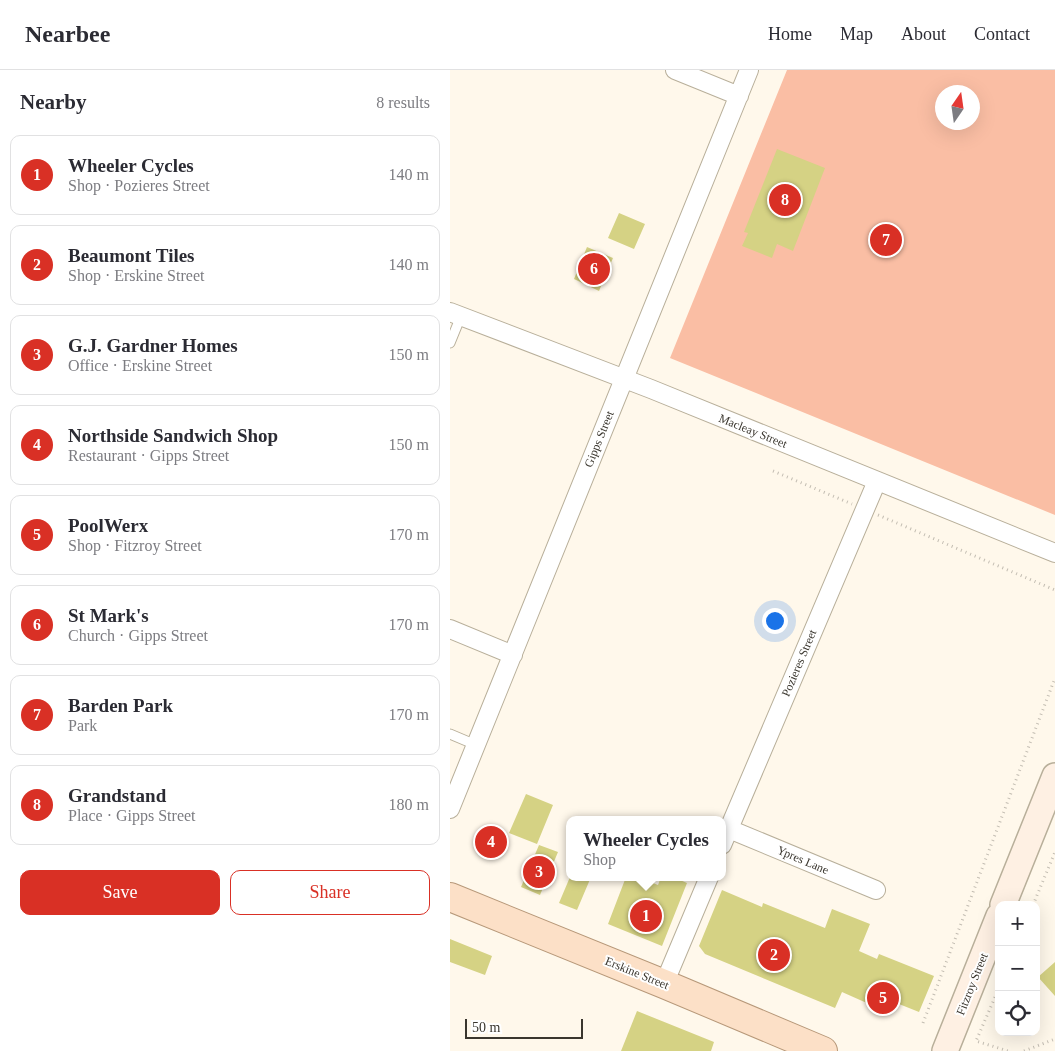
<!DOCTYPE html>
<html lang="en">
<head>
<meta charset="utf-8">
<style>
  body { margin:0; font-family:"Times New Roman",serif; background:#f2f2f3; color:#2b2b33 }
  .controls { position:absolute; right:15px; bottom:15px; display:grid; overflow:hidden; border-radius:10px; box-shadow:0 5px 20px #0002 }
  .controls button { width:45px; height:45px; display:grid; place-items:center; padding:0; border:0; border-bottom:1px solid #e1e1e2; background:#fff; color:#2b2b33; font:25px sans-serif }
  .compass { position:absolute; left:485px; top:15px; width:45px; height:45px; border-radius:50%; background:#fff; box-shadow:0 5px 20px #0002; rotate:13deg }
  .scale { position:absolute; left:15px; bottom:12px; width:118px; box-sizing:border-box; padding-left:5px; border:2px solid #3a362e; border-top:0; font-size:14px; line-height:18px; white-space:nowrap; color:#3a362e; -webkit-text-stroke:4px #fff; paint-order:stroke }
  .you { position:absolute; left:324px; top:550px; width:18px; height:18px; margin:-12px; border:4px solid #fff; border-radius:50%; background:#1a73e8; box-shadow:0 0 0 8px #1a73e833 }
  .badge { display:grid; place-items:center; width:32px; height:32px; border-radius:50%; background:#d93025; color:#fff; font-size:16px; font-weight:700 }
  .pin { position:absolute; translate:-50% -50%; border:2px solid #fff; box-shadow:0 1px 5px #0006 }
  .popup { position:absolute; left:116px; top:746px; width:160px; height:65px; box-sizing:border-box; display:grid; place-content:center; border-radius:10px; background:#fff; filter:drop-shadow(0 1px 4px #0005); font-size:16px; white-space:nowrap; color:#7c7c81 }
  .popup b { font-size:19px; color:#2b2b33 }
  .popup::after { content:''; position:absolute; left:50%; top:100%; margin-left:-10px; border:10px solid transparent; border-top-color:#fff }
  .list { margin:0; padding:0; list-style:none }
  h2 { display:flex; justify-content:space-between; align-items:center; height:65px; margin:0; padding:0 20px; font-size:21px }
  h2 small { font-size:16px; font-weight:400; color:#7c7c81 }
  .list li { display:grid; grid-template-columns:32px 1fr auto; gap:15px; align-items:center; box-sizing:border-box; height:80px; margin:0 10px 10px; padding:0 10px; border:1px solid #e1e1e2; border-radius:10px }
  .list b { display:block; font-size:19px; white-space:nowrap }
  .list p { margin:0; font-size:16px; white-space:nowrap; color:#7c7c81 }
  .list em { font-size:16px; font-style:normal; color:#7c7c81 }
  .actions { display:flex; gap:10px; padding:15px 20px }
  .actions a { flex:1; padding:11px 0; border:1px solid #d93025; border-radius:10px; text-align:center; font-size:18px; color:#d93025 }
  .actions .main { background:#d93025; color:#fff }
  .icon { flex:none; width:28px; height:28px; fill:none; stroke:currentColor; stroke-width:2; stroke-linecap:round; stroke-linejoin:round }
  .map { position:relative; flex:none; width:605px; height:981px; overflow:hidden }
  header { display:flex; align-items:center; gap:30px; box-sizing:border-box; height:70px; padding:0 25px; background:#fff; border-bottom:1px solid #e1e1e2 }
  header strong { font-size:24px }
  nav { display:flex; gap:28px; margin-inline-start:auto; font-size:18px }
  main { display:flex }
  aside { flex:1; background:#fff }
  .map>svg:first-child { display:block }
  .green { fill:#fabea4; fill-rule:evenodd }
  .building { fill:#d5d284 }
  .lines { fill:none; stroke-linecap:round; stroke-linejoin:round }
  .lane-casing { stroke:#b8af9a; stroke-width:11 }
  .street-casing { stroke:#b8af9a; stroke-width:20 }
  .secondary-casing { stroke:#b8af9a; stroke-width:28 }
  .primary-casing { stroke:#b79879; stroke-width:30 }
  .path { stroke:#c3bdb2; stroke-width:3; stroke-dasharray:1 4; stroke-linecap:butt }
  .lane { stroke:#fff; stroke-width:9 }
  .street { stroke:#fff; stroke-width:18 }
  .secondary { stroke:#fef0e3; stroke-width:25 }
  .primary { stroke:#fce0c7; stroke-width:28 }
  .labels { text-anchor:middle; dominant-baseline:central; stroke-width:4; stroke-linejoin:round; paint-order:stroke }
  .street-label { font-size:12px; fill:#3a362e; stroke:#fff }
</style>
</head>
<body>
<header>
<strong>Nearbee</strong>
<nav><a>Home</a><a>Map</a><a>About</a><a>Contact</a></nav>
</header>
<main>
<aside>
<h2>Nearby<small>8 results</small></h2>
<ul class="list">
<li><span class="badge">1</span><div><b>Wheeler Cycles</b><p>Shop · Pozieres Street</p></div><em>140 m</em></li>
<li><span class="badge">2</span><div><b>Beaumont Tiles</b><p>Shop · Erskine Street</p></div><em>140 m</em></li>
<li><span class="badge">3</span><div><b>G.J. Gardner Homes</b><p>Office · Erskine Street</p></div><em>150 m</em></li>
<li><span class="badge">4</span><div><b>Northside Sandwich Shop</b><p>Restaurant · Gipps Street</p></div><em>150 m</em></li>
<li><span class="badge">5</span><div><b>PoolWerx</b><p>Shop · Fitzroy Street</p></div><em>170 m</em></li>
<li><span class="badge">6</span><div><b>St Mark's</b><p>Church · Gipps Street</p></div><em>170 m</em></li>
<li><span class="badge">7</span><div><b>Barden Park</b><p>Park</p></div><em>170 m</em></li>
<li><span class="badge">8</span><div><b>Grandstand</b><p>Place · Gipps Street</p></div><em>180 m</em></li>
</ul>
<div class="actions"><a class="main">Save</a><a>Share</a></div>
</aside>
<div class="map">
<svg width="605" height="981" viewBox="0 0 605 981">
  <rect width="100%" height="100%" fill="#fff8eb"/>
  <path class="green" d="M337,0h268v445l-385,-157zM492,22h30v30h-30z"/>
  <path class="building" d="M327,79l48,19 -32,83 -16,-7 -5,14 -30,-12 6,-13 -4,-1z
    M169,143l26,11 -11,25 -26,-11z
    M137,177l26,11 -14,33 -25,-12z
    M76,724l27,11 -16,39 -28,-11z
    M89,775l19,7 -18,43 -19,-8z
    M120,807h21l-14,33 -18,-7z
    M176,807h12l20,8 3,-8h12l14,6 -25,63 -54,-22z
    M272,820l40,17 1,-4 62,25 7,-19 38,15 -11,27 18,8 2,-5 55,22 -15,36 -45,-18 -5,10 -27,-12 -7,16 -130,-54 -6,-8z
    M0,869l42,17 -7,19 -35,-13z
    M605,892v34l-17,-19z
    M187,941l77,31 -3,9h-90z"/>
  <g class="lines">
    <defs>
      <path id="lane" d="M0,273l11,-27
        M0,664l26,11"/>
      <path id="street" d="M225,0l64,26
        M0,242l201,77 404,164
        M0,559l63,26
        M0,739l299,-739
        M279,759l147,61
        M272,775l155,-364
        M214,914l45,-107"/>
      <path id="secondary" d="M553,835l52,-129
        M495,981l54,-135"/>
      <path id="primary" d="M0,827l214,87 159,67"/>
    </defs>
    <use href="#lane" class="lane-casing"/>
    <use href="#street" class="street-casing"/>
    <use href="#secondary" class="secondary-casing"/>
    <use href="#primary" class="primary-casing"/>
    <path class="path" d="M323,401l79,33
      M428,445l177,75
      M583,835l22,-53
      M549,918l-23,53 32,10
      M473,953l132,-345
      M574,981l31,-12"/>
    <use href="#lane" class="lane"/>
    <use href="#street" class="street"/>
    <use href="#secondary" class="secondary"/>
    <use href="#primary" class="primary"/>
  </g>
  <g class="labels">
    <g class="street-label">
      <text transform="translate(303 361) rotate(22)">Macleay Street</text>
      <text transform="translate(149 369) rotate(-68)">Gipps Street</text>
      <text transform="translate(349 593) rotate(-67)">Pozieres Street</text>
      <text transform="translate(353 790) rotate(23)">Ypres Lane</text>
      <text transform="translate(187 903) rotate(22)">Erskine Street</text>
      <text transform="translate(522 914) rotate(-68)">Fitzroy Street</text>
    </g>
  </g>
</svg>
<div class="controls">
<button>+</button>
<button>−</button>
<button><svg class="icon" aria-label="locate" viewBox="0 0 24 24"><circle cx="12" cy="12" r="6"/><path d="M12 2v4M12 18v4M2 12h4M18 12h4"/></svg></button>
</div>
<svg class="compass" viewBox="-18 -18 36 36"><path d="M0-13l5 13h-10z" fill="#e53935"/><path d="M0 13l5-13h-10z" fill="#7c7c81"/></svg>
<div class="scale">50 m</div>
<div class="you"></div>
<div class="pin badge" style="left:196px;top:846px">1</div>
<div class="popup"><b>Wheeler Cycles</b>Shop</div>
<div class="pin badge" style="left:324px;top:885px">2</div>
<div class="pin badge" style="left:89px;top:802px">3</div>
<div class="pin badge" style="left:41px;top:772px">4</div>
<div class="pin badge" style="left:433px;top:928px">5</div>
<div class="pin badge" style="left:144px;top:199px">6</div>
<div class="pin badge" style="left:436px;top:170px">7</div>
<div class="pin badge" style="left:335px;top:130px">8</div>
</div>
</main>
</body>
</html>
